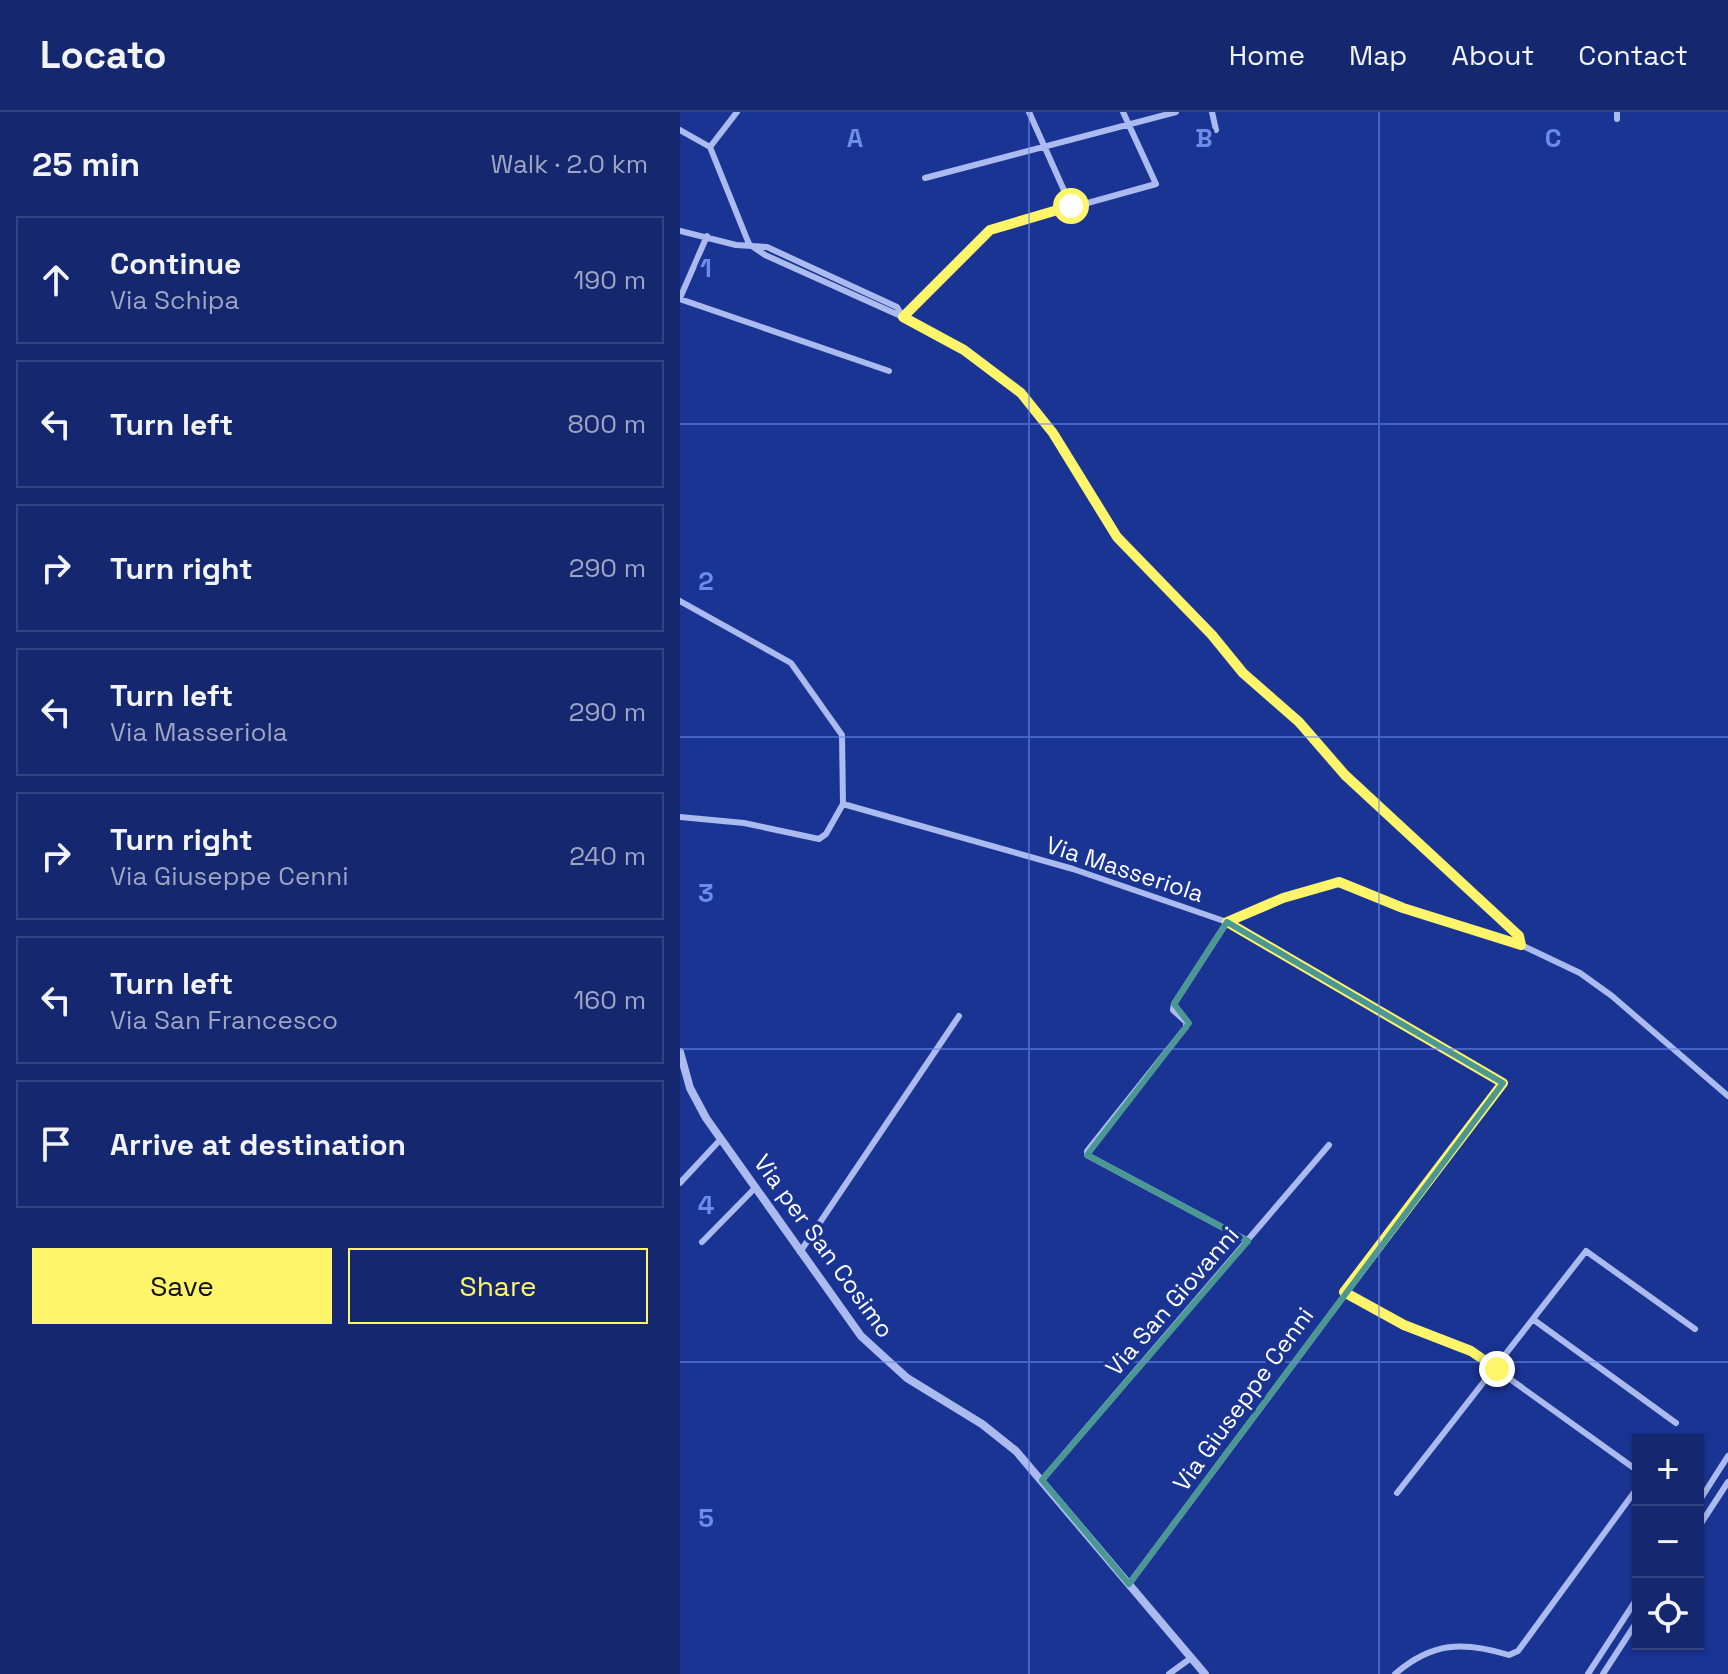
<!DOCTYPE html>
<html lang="en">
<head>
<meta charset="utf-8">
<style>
  body { margin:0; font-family:"Space Grotesk",sans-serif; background:#1d2f74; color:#f1f3f6 }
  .controls { position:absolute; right:24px; bottom:24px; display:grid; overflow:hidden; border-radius:0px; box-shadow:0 2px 6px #0004 }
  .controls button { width:72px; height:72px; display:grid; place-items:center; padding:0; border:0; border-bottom:2px solid #334482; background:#14276f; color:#f1f3f6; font:40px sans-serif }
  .stop { position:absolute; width:24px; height:24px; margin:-18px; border:6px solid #fff56a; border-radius:50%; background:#fff }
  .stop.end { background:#fff56a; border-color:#fff; box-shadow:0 2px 8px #0008 }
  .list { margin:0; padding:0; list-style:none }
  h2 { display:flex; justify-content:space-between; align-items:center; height:104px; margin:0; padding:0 32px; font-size:34px }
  h2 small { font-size:26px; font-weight:400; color:#9da5c3 }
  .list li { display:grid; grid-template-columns:52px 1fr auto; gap:24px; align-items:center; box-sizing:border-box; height:128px; margin:0 16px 16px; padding:0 16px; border:2px solid #334482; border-radius:0px }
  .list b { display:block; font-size:30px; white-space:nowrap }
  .list p { margin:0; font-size:26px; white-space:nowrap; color:#9da5c3 }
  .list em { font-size:26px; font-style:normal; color:#9da5c3 }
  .actions { display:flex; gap:16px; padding:24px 32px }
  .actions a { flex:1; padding:18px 0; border:2px solid #fff56a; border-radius:0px; text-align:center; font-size:28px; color:#fff56a }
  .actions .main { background:#fff56a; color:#111 }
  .icon { flex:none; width:44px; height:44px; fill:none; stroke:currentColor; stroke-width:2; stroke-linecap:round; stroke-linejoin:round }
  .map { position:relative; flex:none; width:1048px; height:1562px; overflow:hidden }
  header { display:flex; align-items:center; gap:48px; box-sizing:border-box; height:112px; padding:0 40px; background:#14276f; border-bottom:2px solid #334482 }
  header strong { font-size:38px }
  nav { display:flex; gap:44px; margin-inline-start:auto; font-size:28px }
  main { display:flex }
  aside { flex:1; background:#14276f }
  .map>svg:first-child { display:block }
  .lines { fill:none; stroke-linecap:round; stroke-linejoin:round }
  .minor { stroke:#abbbf0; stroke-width:6 }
  .tertiary { stroke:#abbbf0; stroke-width:8 }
  .route { stroke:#fff56a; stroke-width:10 }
  .marked { fill:none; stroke:#4b9892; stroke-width:6; stroke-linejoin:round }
  .grid { fill:none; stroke:#6c8ce6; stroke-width:2; stroke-opacity:0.55 }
  .labels { text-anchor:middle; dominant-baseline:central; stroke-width:7; stroke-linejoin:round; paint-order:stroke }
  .street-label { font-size:24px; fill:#fff; stroke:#1a3494 }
  .grid-label { font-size:26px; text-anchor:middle; font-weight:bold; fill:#6c8ce6; stroke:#1a3494; stroke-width:7; stroke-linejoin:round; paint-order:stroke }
</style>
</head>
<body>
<header>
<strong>Locato</strong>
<nav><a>Home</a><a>Map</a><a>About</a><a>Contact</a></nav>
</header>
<main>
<aside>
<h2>25 min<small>Walk · 2.0 km</small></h2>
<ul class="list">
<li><svg class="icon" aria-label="ahead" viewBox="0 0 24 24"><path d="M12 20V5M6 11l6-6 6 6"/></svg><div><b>Continue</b><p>Via Schipa</p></div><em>190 m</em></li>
<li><svg class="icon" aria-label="left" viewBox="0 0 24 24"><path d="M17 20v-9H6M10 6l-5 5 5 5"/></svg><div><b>Turn left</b></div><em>800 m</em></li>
<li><svg class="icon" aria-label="right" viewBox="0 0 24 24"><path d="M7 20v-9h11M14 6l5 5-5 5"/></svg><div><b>Turn right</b></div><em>290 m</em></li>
<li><svg class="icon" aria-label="left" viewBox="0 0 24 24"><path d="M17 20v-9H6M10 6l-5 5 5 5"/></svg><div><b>Turn left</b><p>Via Masseriola</p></div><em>290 m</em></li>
<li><svg class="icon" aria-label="right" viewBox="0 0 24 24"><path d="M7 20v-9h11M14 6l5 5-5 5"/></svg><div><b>Turn right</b><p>Via Giuseppe Cenni</p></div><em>240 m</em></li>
<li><svg class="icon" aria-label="left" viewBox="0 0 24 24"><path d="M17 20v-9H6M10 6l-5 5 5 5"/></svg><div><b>Turn left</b><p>Via San Francesco</p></div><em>160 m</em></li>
<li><svg class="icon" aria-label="arrive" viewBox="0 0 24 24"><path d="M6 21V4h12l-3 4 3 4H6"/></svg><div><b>Arrive at destination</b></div></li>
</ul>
<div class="actions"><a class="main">Save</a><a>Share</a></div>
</aside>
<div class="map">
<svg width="1048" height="1562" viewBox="0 0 1048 1562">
  <rect width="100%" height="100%" fill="#1a3494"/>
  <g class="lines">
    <path class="minor" d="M349,0l42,94
      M443,0l33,72 -166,46 -87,87 61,33 57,43 32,40 64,104 95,98 31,38 56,49 46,53 174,161 2,9
      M532,0l4,18
      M937,0v7
      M0,18l30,17 39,97 16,11 138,62 -6,-10 -130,-60 -31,-2 -56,-14
      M30,35l27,-35
      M245,66l251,-66
      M0,186l27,-62
      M0,187l209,72
      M0,489l111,62 51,72 1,69 -17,30 -7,5 -75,-16 -64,-6
      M163,692l230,65 154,53 276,161 -374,501
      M0,1071l40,-43
      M568,1129l-161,-86v-4l99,-124v-5l-13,-12 1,-6 53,-82 56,-24 56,-16 64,26 118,37 59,28 32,23 116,100
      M22,1130l54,-55
      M120,1140l159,-236
      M664,1180l60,33 67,26 167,120
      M854,1208l142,103
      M362,1368l287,-335
      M717,1381l189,-242 109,78
      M1018,1391l30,-47
      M1018,1416l30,-46
      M489,1562l22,-16
      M715,1562c37,-32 68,-33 114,-19l9,-4 120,-164
      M908,1562l50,-77
      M923,1562l35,-54"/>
    <path class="tertiary" d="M0,940l10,36 16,30 155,218 46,42 75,46 34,27 189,223"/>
  </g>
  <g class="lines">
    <path class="route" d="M391,94l-81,24 -87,87 61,33 57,43 32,40 64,104 95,98 31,38 56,49 46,53 174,161 2,9 -118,-37 -64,-26 -56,16 -56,24 276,161 -159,209 60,33 67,26 26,18"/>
  </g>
  <path class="marked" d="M547,810l276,161 -374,501 -87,-104 206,-239 -161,-86 102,-132 -15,-19z"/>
  <path class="grid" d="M349,0v1562M699,0v1562M0,312h1048M0,625h1048M0,937h1048M0,1250h1048"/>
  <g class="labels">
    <g class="street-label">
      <text transform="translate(445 757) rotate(18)">Via Masseriola</text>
      <text transform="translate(144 1134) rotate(54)">Via per San Cosimo</text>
      <text transform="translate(492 1189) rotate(-49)">Via San Giovanni</text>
      <text transform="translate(563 1287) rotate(-54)">Via Giuseppe Cenni</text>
    </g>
  </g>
  <g class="grid-label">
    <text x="175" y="35">A</text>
    <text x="524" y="35">B</text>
    <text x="873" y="35">C</text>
    <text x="26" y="165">1</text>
    <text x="26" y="478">2</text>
    <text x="26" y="790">3</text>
    <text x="26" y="1102">4</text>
    <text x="26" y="1415">5</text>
  </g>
</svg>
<div class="controls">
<button>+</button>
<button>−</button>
<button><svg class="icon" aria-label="locate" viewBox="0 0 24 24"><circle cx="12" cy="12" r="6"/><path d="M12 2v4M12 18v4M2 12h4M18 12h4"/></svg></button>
</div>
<div class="stop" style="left:391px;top:94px"></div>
<div class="stop end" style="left:817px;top:1257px"></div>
</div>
</main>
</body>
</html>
